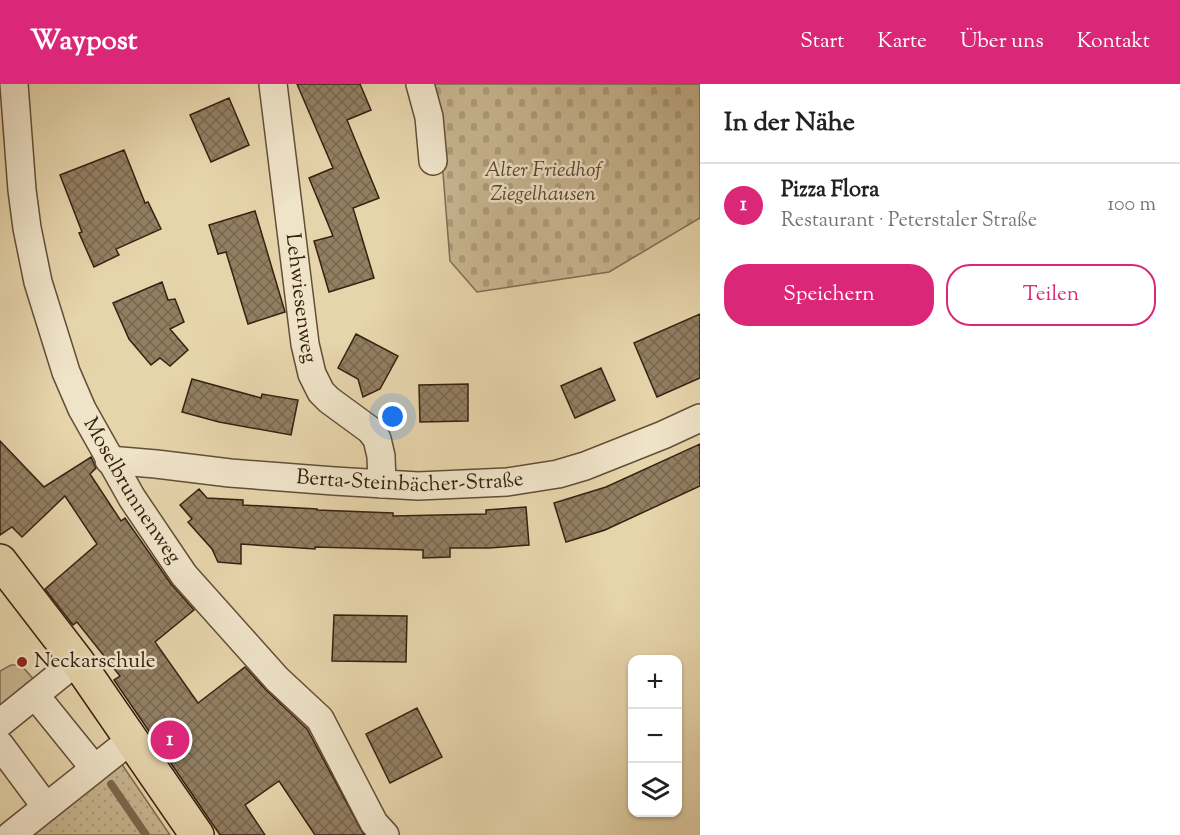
<!DOCTYPE html>
<html lang="de">
<head>
<meta charset="utf-8">
<style>
  body { margin:0; font-family:"Sorts Mill Goudy",serif; background:#f2f2f2; color:#222 }
  .controls { position:absolute; right:18px; bottom:18px; display:grid; overflow:hidden; border-radius:12px; box-shadow:0 2px 4px #0004 }
  .controls button { width:54px; height:54px; display:grid; place-items:center; padding:0; border:0; border-bottom:2px solid #e0e0e0; background:#fff; color:#222; font:30px sans-serif }
  .you { position:absolute; left:393px; top:333px; width:21px; height:21px; margin:-15px; border:4px solid #fff; border-radius:50%; background:#1a73e8; box-shadow:0 0 0 9px #1a73e833 }
  .badge { display:grid; place-items:center; width:39px; height:39px; border-radius:50%; background:#db2777; color:#fff; font-size:20px; font-weight:700 }
  .pin { position:absolute; translate:-50% -50%; border:3px solid #fff; box-shadow:0 2px 6px #0006 }
  .list { margin:0; padding:0; list-style:none }
  h2 { display:flex; justify-content:space-between; align-items:center; height:78px; margin:0; padding:0 24px; font-size:26px }
  h2 small { font-size:20px; font-weight:400; color:#767676 }
  .list li { display:grid; grid-template-columns:39px 1fr auto; gap:18px; align-items:center; box-sizing:border-box; height:84px; padding:0 24px; border-top:2px solid #e0e0e0 }
  .list b { display:block; font-size:22px; white-space:nowrap }
  .list p { margin:0; font-size:20px; white-space:nowrap; color:#767676 }
  .list em { font-size:20px; font-style:normal; color:#767676 }
  .actions { display:flex; gap:12px; padding:18px 24px }
  .actions a { flex:1; padding:14px 0; border:2px solid #db2777; border-radius:24px; text-align:center; font-size:21px; color:#db2777 }
  .actions .main { background:#db2777; color:#fff }
  .icon { flex:none; width:33px; height:33px; fill:none; stroke:currentColor; stroke-width:2; stroke-linecap:round; stroke-linejoin:round }
  .map { position:relative; flex:none; width:700px; height:751px; overflow:hidden }
  header { display:flex; align-items:center; gap:36px; box-sizing:border-box; height:84px; padding:0 30px; background:#db2777; color:#fff }
  header strong { font-size:28px }
  nav { display:flex; gap:33px; margin-inline-start:auto; font-size:21px }
  main { display:flex }
  aside { flex:1; background:#fff }
  .map>svg:first-child { display:block }
  .grass { fill:url(#grass-dots); stroke:#806c50; stroke-width:1.5 }
  .cemetery { fill:url(#cemetery-stones); stroke:#806c50; stroke-width:1.5 }
  .park { fill:#c8b691; stroke:#806c50; stroke-width:1.5 }
  .lines { fill:none; stroke-linecap:round; stroke-linejoin:round }
  .stream { stroke:#7c684d; stroke-width:8 }
  .building { fill:url(#building-cross-hatch); stroke:#372110; stroke-width:1.5 }
  .minor-casing { stroke:#634e37; stroke-width:30 }
  .major-casing { stroke:#372110; stroke-width:36 }
  .minor { stroke:#efe3c8; stroke-width:27 }
  .major { stroke:#e6d4ab; stroke-width:33 }
  .poi-dot { fill:#8f2418; stroke:#efe3c8; stroke-width:2 }
  .labels { text-anchor:middle; dominant-baseline:central; stroke-width:5; stroke-linejoin:round; paint-order:stroke }
  .park-label { font-size:21px; font-style:italic; fill:#5b4630; stroke:#efe3c8 }
  .street-label { font-size:21px; fill:#372110; stroke:#efe3c8 }
  .poi-label { font-size:21px; fill:#372110; stroke:#efe3c8; text-anchor:start }
</style>
</head>
<body>
<header>
<strong>Waypost</strong>
<nav><a>Start</a><a>Karte</a><a>Über uns</a><a>Kontakt</a></nav>
</header>
<main>
<div class="map">
<svg width="700" height="751" viewBox="0 0 700 751">
  <defs>
    <pattern id="grass-dots" width="8" height="8" patternUnits="userSpaceOnUse" patternTransform="scale(1.5)"><rect width="8" height="8" fill="#c8b691"/><path d="M2 2h.1M6 6h.1" fill="none" stroke="#ac9c7c" stroke-width="1.8" stroke-linecap="round"/></pattern>
    <pattern id="cemetery-stones" width="16" height="16" patternUnits="userSpaceOnUse" patternTransform="scale(1.5)"><rect width="16" height="16" fill="#c8b691"/><path d="M2 7V4a2 2 0 0 1 4 0v3zM10 15v-3a2 2 0 0 1 4 0v3z" fill="#ac9c7c"/></pattern>
    <pattern id="building-cross-hatch" width="8" height="8" patternUnits="userSpaceOnUse" patternTransform="scale(1.5)"><rect width="8" height="8" fill="#927e61"/><path d="M0 0l8 8M0 8l8-8" fill="none" stroke="#78674f"/></pattern>
  </defs>
  <rect width="100%" height="100%" fill="#e6d4ab"/>
  <filter id="stains"><feTurbulence type="fractalNoise" baseFrequency=".00333" numOctaves="4"/><feColorMatrix values="0 0 0 0 .2 0 0 0 0 .09 0 0 0 0 .02 0 0 0 .5 -.17"/></filter>
  <radialGradient id="worn" r=".72"><stop offset=".6" stop-color="#630" stop-opacity="0"/><stop offset="1" stop-color="#630" stop-opacity=".3"/></radialGradient>
  <path class="grass" d="M121,679l49,72h-144z"/>
  <path class="cemetery" d="M434,0h266v134l-91,54 -132,20 -27,-31 -13,-163z"/>
  <path class="park" d="M11,581h10l15,17 -36,28v-39z"/>
  <g class="lines">
    <path class="stream" d="M111,700l35,51"/>
  </g>
  <path class="building" d="M297,0h63l11,26 -24,10 32,78 -26,10 21,70 -45,14 -15,-51 19,-5 -24,-58 24,-10z
    M229,14l20,47 -38,17 -21,-47z
    M124,66l21,53 3,-1 13,27 -45,20 3,6 -25,12 -15,-34 3,-1 -22,-57z
    M255,127l30,101 -37,12 -22,-72 -8,2 -9,-29z
    M162,198l6,18 7,-1 9,23 -14,7 18,21 -18,16 -10,-8 -9,7 -22,-26 -16,-36z
    M700,230v64l-43,19 -23,-54z
    M356,250l42,22 -18,33 -17,8 -5,-18 -20,-11z
    M601,284l14,32 -40,18 -14,-32z
    M192,295l69,19 1,-4 36,6 -7,35 -72,-13 -37,-10z
    M468,300v37l-48,1 -1,-37z
    M0,357l44,46 47,-30 5,11 -6,6 31,47 4,-3 46,66 23,26 -39,32 43,61 47,-36 21,23 41,39 57,106h-49l-36,-54 -34,24 20,30h-45l-106,-155 6,-4 -43,-54 -4,3 -28,-36 52,-45 -32,-48 -43,41 -10,-10 -12,8z
    M700,360v42l-95,44 -39,12 -12,-39 52,-16z
    M199,405l8,9 36,2v5l74,4v1l76,3v3l93,-2v-4l40,-3 3,38 -40,3h-39v9l-27,1v-8l-108,-3v2l-74,-5v20l-23,-2 -6,-13 -24,-27 4,-3 -12,-14z
    M334,531l73,1 -1,46 -74,-1z
    M417,624l25,49 -52,26 -24,-49z"/>
  <g class="lines">
    <defs>
      <g id="minor">
        <path id="s1" d="M14,0l8,106 5,38 11,54 28,90 16,37 50,89 52,77 93,104 43,40 54,104 11,12"/>
        <path id="s2" d="M273,0l32,260 7,30 9,18 8,8 41,30 7,9 4,17 1,28"/>
        <path d="M420,0l9,33 4,44"/>
        <path id="s3" d="M109,376l47,4 74,9 104,8 84,5 89,-4 51,-8 27,-8 78,-31 37,-17"/>
        <path d="M35,611l59,73"/>
        <path d="M0,639l77,-62"/>
        <path d="M0,661l46,62"/>
        <path d="M11,751l121,-96"/>
      </g>
      <path id="major" d="M0,477l77,100 120,174"/>
    </defs>
    <use href="#minor" class="minor-casing"/>
    <use href="#major" class="major-casing"/>
    <use href="#minor" class="minor"/>
    <use href="#major" class="major"/>
  </g>
  <circle class="poi-dot" cx="22" cy="578" r="6"/>
  <g class="labels">
    <g class="park-label">
      <text x="543" y="87">Alter Friedhof<tspan x="543" dy="24">Ziegelhausen</tspan></text>
    </g>
    <g class="street-label">
      <text stroke="none"><textPath href="#s2" startOffset="216">Lehwiesenweg</textPath></text>
      <text stroke="none"><textPath href="#s3" startOffset="302">Berta-Steinbächer-Straße</textPath></text>
      <text stroke="none"><textPath href="#s1" startOffset="430">Moselbrunnenweg</textPath></text>
    </g>
    <g class="poi-label">
      <text x="34" y="578">Neckarschule</text>
    </g>
  </g>
  <rect width="100%" height="100%" filter="url(#stains)"/>
  <rect width="100%" height="100%" fill="url(#worn)"/>
</svg>
<div class="controls">
<button>+</button>
<button>−</button>
<button><svg class="icon" aria-label="layers" viewBox="0 0 24 24"><path d="M12 4l9 5-9 5-9-5zM3 14l9 5 9-5"/></svg></button>
</div>
<div class="you"></div>
<div class="pin badge" style="left:170px;top:656px">1</div>
</div>
<aside>
<h2>In der Nähe<small></small></h2>
<ul class="list">
<li><span class="badge">1</span><div><b>Pizza Flora</b><p>Restaurant · Peterstaler Straße</p></div><em>100 m</em></li>
</ul>
<div class="actions"><a class="main">Speichern</a><a>Teilen</a></div>
</aside>
</main>
</body>
</html>
